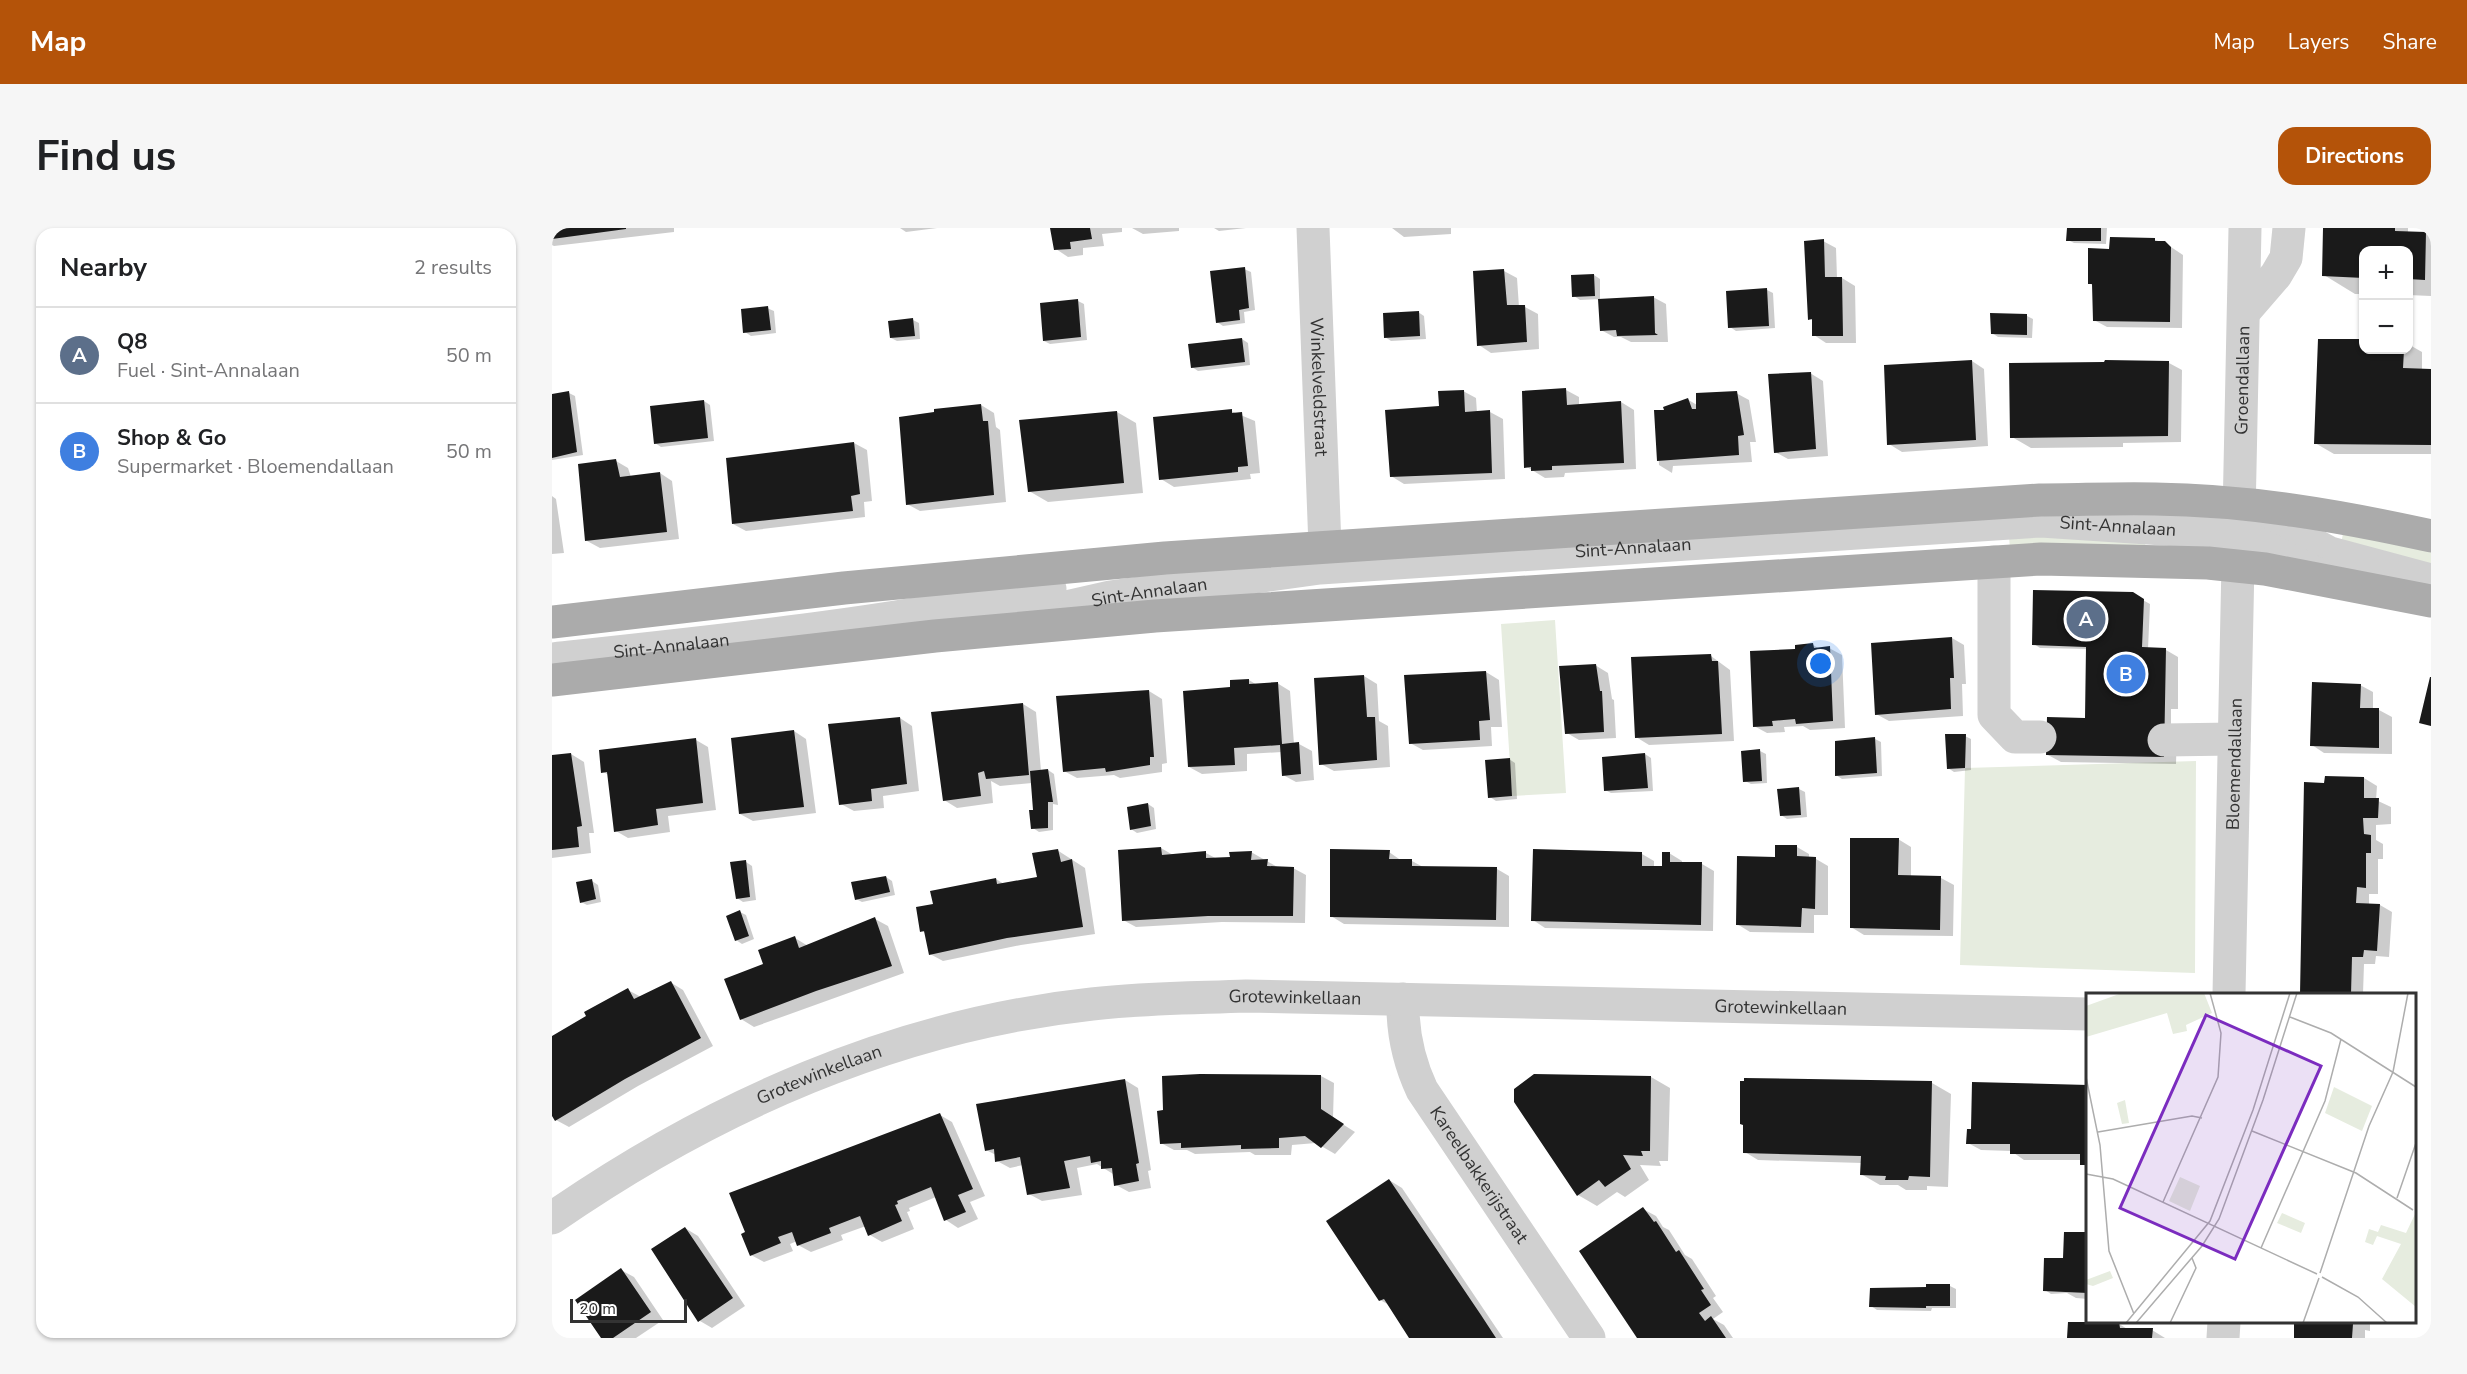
<!DOCTYPE html>
<html lang="en">
<head>
<meta charset="utf-8">
<style>
  body { margin:0; font-family:"Nunito Sans",sans-serif; background:#f6f6f6; color:#202124 }
  .controls { position:absolute; right:18px; top:18px; display:grid; overflow:hidden; border-radius:12px; box-shadow:0 2px 4px #0004 }
  .controls button { width:54px; height:54px; display:grid; place-items:center; padding:0; border:0; border-bottom:2px solid #e0e0e0; background:#fff; color:#202124; font:30px sans-serif }
  .scale { position:absolute; left:18px; bottom:15px; width:117px; box-sizing:border-box; padding-left:6px; border:3px solid #333; border-top:0; font-size:16px; line-height:21px; white-space:nowrap; color:#333; -webkit-text-stroke:4px #fff; paint-order:stroke }
  .you { position:absolute; left:1269px; top:436px; width:21px; height:21px; margin:-15px; border:4px solid #fff; border-radius:50%; background:#1a73e8; box-shadow:0 0 0 9px #1a73e833 }
  .badge { display:grid; place-items:center; width:39px; height:39px; border-radius:50%; background:#b45309; color:#fff; font-size:20px; font-weight:700 }
  .pin { position:absolute; translate:-50% -50%; border:3px solid #fff; box-shadow:0 2px 6px #0006 }
  .list { margin:0; padding:0; list-style:none }
  h2 { display:flex; justify-content:space-between; align-items:center; height:78px; margin:0; padding:0 24px; font-size:26px }
  h2 small { font-size:20px; font-weight:400; color:#757577 }
  .list li { display:grid; grid-template-columns:39px 1fr auto; gap:18px; align-items:center; box-sizing:border-box; height:96px; padding:0 24px; border-top:2px solid #e0e0e0 }
  .list b { display:block; font-size:22px; white-space:nowrap }
  .list p { margin:0; font-size:20px; white-space:nowrap; color:#757577 }
  .list em { font-size:20px; font-style:normal; color:#757577 }
  .map { position:relative; flex:none; width:1879px; height:1110px; overflow:hidden; border-radius:18px }
  header { display:flex; align-items:center; gap:36px; box-sizing:border-box; height:84px; padding:0 30px; background:#b45309; color:#fff }
  header strong { font-size:28px }
  nav { display:flex; gap:33px; margin-inline-start:auto; font-size:21px }
  .intro { display:flex; align-items:center; justify-content:space-between; box-sizing:border-box; height:144px; padding:0 36px }
  h1 { margin:0; font-size:42px }
  .button { padding:15px 27px; border-radius:18px; background:#b45309; color:#fff; font-size:21px; font-weight:700 }
  main { display:flex; gap:36px; padding:0 36px }
  aside { flex:1; background:#fff; border-radius:18px; box-shadow:0 2px 4px #0004 }
  .map>svg:first-child { display:block }
  .green { fill:#e6ecdf }
  .shadow { fill:#0003 }
  .building { fill:#1a1a1a }
  .lines { fill:none; stroke-linecap:round; stroke-linejoin:round }
  .minor { stroke:#d0d0d0; stroke-width:33 }
  .major { stroke:#ababab; stroke-width:33 }
  .labels { text-anchor:middle; dominant-baseline:central; stroke-width:6; stroke-linejoin:round; paint-order:stroke }
  .street-label { font-size:18px; fill:#333; stroke:#fff }
  .inset-road { fill:none; stroke:#adadad; stroke-width:1.5 }
  .view { fill:#7b2cbf; fill-opacity:0.15; stroke:#7b2cbf; stroke-width:3 }
  .inset-edge { fill:none; stroke:#333; stroke-width:3 }
</style>
</head>
<body>
<header>
<strong>Map</strong>
<nav><a>Map</a><a>Layers</a><a>Share</a></nav>
</header>
<div class="intro"><h1>Find us</h1><a class="button">Directions</a></div>
<main>
<aside>
<h2>Nearby<small>2 results</small></h2>
<ul class="list">
<li><span class="badge" style="background:#5c6f8a">A</span><div><b>Q8</b><p>Fuel · Sint-Annalaan</p></div><em>50 m</em></li>
<li><span class="badge" style="background:#3f7fe0">B</span><div><b>Shop &amp; Go</b><p>Supermarket · Bloemendallaan</p></div><em>50 m</em></li>
</ul>
</aside>
<div class="map">
<svg width="1879" height="1110" viewBox="0 0 1879 1110">
  <rect width="100%" height="100%" fill="#fff"/>
  <path class="green" d="M1792,300l87,20v21l-90,-25z
    M1457,306h137l-1,15 -135,2z
    M1003,392l11,173 -54,3 -11,-172z
    M1644,533l-1,212 -235,-8 5,-197z"/>
  <path class="shadow" d="M0,0h122v4l-120,14 -2,-1z
    M348,0h37l-31,4z
    M501,0h69v4l-20,2 2,12 -21,2v7l-15,2 -12,-8z
    M580,0h47v3l-36,3z
    M662,0h32l-27,3z
    M840,0h59v6l-47,3z
    M1516,0h39l-1,16 -32,-1 -6,-3z
    M1773,0h83v5h18l5,3v60l-23,-1v-45h-44v44h-9l-31,-19z
    M1603,12l10,3 18,12 -1,73 -75,-1 -13,-7v-34l-5,-3 22,-33z
    M1271,13l13,7 1,30h5l13,8 1,57h-30l-12,-8v-14l-4,-2z
    M692,41l7,3 4,38 -11,2 1,11 -22,3 -6,-4z
    M952,43l13,7 2,29h6l13,7 1,35 -48,4 -12,-8z
    M1042,47l6,4v21l53,-3 13,7 2,38h-37l-10,-5h-7l-13,-7 -1,-31 -20,1 -6,-4z
    M1215,62l6,3 2,35 -39,3 -6,-4z
    M526,73l6,3 3,36 -37,4 -6,-3z
    M215,80l7,3 2,22 -25,3 -6,-4z
    M866,84l6,4 2,23 -35,2 -6,-4z
    M1475,88l6,3 -1,19 -34,-1 -6,-4z
    M361,92l6,3 1,16 -23,2 -6,-3z
    M690,111l6,4 2,22 -52,6 -6,-4z
    M1856,116l14,8v18h9v84h-97l-19,-11 49,-93h44z
    M1420,133l12,8 4,77 -86,6 -13,-8z
    M1617,135l13,7 -1,72 -58,1v4l-92,1 -19,-11z
    M1258,145l13,8 5,75 -40,3 -13,-7z
    M1014,162l13,7v8l42,-3 13,8 2,59 -71,4 -1,4 -19,1 -18,-11 -4,-74z
    M911,163l13,7 1,15 13,-1 13,7 2,60 -101,5 -13,-8 50,-68z
    M17,165l6,3 8,59 -31,5v-65z
    M1184,165l13,7 7,42h-6l2,20 -79,4 -1,7 -13,-8 -3,-53 9,-1 22,-12 10,6z
    M152,173l6,4 4,36 -53,6 -6,-4z
    M429,177l13,8 2,14 4,3 6,72 -86,9 -13,-7 28,-94z
    M679,183l24,10 5,52 -10,1 1,5 -77,8 -13,-8z
    M565,184l19,11 7,70 -95,9 -19,-11z
    M302,215l13,7 5,51 -8,1 1,15 -119,14 -13,-7z
    M64,233l12,7 3,9 29,-4 12,8 7,58 -79,9 -13,-7z
    M0,268l4,3 8,54 -12,1z
    M1580,366l18,10 -2,45 18,1 12,7v52h-7v16l6,4 -1,35 -115,-2 -13,-7 38,-35 2,-71 -48,-1 -6,-4z
    M1400,410l12,7 2,39h-4l1,32 -74,5 -13,-7z
    M1261,417l7,4 9,-1 13,7 3,73 -35,2 -7,-4 -19,1 1,5 -18,1 -13,-7 42,-76z
    M1159,428l19,14 4,71 -85,4 -13,-8z
    M1043,437l13,8 4,26 2,1 2,38 -37,2 -12,-7z
    M934,444l13,8 3,47h-11l1,19 -69,4 -13,-7 -4,-66z
    M812,448l13,8 2,37 9,5 2,41 -56,4 -13,-7z
    M697,452l8,5 20,-2 13,8 4,53h5l13,7 2,29 -18,2 -13,-7 -1,-23 -35,2v17l-45,3 -13,-7 43,-78z
    M1808,457l13,7v18h6l13,7v37l-68,-1 -12,-8z
    M597,463l13,8 5,64 -5,1v8l-42,6 -6,-3 -37,3 -13,-7z
    M471,476l13,8 5,59 7,-1 6,4 4,31 -5,-1v26l-14,2 -6,-4 2,-17 -3,-28 -32,3 -9,-5 2,22 -36,5 -13,-8z
    M348,490l12,8 7,65 -36,5 1,12 -30,3 -13,-7z
    M242,503l12,8 10,74 -63,8 -13,-7z
    M1413,508l6,3v31l-17,2 -6,-4z
    M1323,511l6,3 1,34 -40,3 -6,-4z
    M144,512l12,7 8,63 -48,6 2,16 -42,6 -12,-7 -7,-56 -6,-3z
    M1208,523l6,3 1,29 -16,1 -6,-3z
    M19,526l13,8 10,71h-5l2,20 -39,5v-101z
    M1093,526l6,4 2,33 -42,2 -6,-3 -1,-32z
    M957,531l6,4 2,36 -21,2 -6,-4z
    M1812,550l13,8 -1,14 15,7v17l-15,1v15l7,4v15h-5v35h-9v11h11l12,7 -3,45 -13,-1 -1,8h-11l-1,30h-61l4,-210h20z
    M1247,561l6,3 2,25 -20,2 -6,-4z
    M596,576l6,4 2,21 -19,4 -6,-4 -3,-21z
    M1346,611l13,8v30l30,1 13,7 -1,51 -89,-1 -13,-8z
    M1245,619l12,7v5h7l12,7v49h-14v18l-64,-1 -13,-8 40,-66z
    M609,620l12,7 33,-2 11,6 14,-1 20,-6 28,16h14l13,7 -1,48 -83,-1 -86,5 -13,-7z
    M505,622l28,18 10,66 -74,11 -78,16 -13,-7 -4,-21 -5,-2 14,-26 61,-26 8,5 34,-6z
    M837,624l13,9h10l11,6 74,2 12,7v51l-165,-3 -13,-8z
    M1117,625l13,8v2l20,1 12,7 -1,60 -168,-3 -12,-8 109,-66 12,7v7h9z
    M194,634l6,4 4,34 -13,2 -6,-4z
    M334,649l6,4 3,14 -33,7 -6,-3z
    M40,653l6,4 3,17 -14,3 -6,-3z
    M188,684l6,3 8,24 -12,5 -6,-4z
    M323,691l13,7 16,47 -150,54 -13,-8 24,-54 30,-27 13,8 34,-12 -2,-3z
    M118,754l13,8 30,56 -75,40 -69,41 -13,-7 -4,-7v-71l76,-52 13,7z
    M769,848l13,7 -1,35 22,14 -20,22 -19,-11 -24,2 -1,10h-36l-5,-3 -55,2 -8,-4h-13l-13,-7 4,-32 -1,-34z
    M1099,849l19,11 -2,73h-9l2,5 -21,-1 9,15 -24,17 -8,-5 -20,14 -19,-11z
    M573,852l13,8 13,82 -3,1 3,17 -22,4 -13,-7 -3,-11 -16,-10 -20,4 5,27 -40,6 -13,-7 -6,-29 -13,3 -13,-7 -1,-6 -10,-5z
    M1380,855l19,11 -3,93 -21,-1v4h-21l-8,-5h-18l-19,-11 1,-11 -104,-3 -13,-8v-27z
    M1536,858v81l-6,-3v-4h-58l-13,-9 -30,-1 -13,-7z
    M388,887l12,7 33,74 -15,6 8,17 -20,9 -12,-8 -10,-23 -27,11 1,3 -3,1 7,17 -32,13 -12,-7 -4,-9 -25,9 2,5 -32,12 -13,-7 -1,-4 -7,3 3,7 -29,11 -13,-7z
    M837,952l13,8 101,150h-92l-20,-32 -11,-6z
    M1091,981l13,7 7,11 6,3 16,25 7,4 24,37 -3,2 10,14 -10,7 11,6 9,13h-94z
    M133,1000l13,8 47,70 -33,22 -12,-7z
    M1536,1005v66l-12,-1 -9,-5 -16,1 -6,-4 19,-30z
    M69,1042l13,7 29,43 -27,18h-33z
    M1376,1058h22l6,3v19h-24l-1,3 -54,-1 -6,-4 57,-17z
    M1744,1094h74v9l-5,-1v8h-69z
    M1567,1096l10,6h23l13,8h-96z"/>
  <path class="building" d="M0,0h74v1l-74,10z
    M498,0h40l2,11 -22,3 1,7 -17,1z
    M1515,0h34v13h-35z
    M1771,0h72v3l31,1 -1,48 -17,-1v-29h-44v28l-42,-2z
    M1558,9l45,1v3h10l6,6 -1,75 -77,-1 -1,-37h-4v-36l21,1z
    M1272,11l1,38h17l1,59h-31v-17l-4,1 -4,-79z
    M693,39l4,41 -10,2 1,10 -24,3 -6,-52z
    M952,41l3,36h18l2,37 -50,4 -4,-75z
    M1042,46l1,22 -23,1 -1,-22z
    M1215,60l2,38 -41,2 -2,-37z
    M1102,68l1,37 3,2 -41,1 -1,-6 -16,1 -2,-32z
    M526,71l3,38 -38,4 -3,-38z
    M216,78l3,24 -28,3 -2,-24z
    M867,83l1,25 -36,2 -1,-25z
    M1438,85l37,1v21l-36,-1z
    M361,90l2,18 -25,2 -2,-17z
    M690,110l3,24 -54,6 -3,-24z
    M1766,111h46v11h40l-1,18 28,1v76l-117,-1z
    M1420,132l4,80 -89,5 -3,-80z
    M1553,132l64,1 -1,75 -158,2 -1,-75 95,-1z
    M1259,144l5,77 -42,4 -6,-79z
    M1014,160l1,17 54,-4 3,62 -72,3v4l-21,1v-4l-7,1 -2,-77z
    M912,162l1,22 25,-2 2,63 -102,4 -5,-67 54,-4 -1,-15z
    M17,163l8,61 -25,6v-64z
    M1185,163l7,44 -6,1 1,19 -82,6 -3,-51h10l-1,-3 25,-9 4,11h4v-16z
    M152,172l4,38 -54,6 -4,-38z
    M429,176l2,17h5l6,74 -88,10 -7,-88 35,-5v-3z
    M680,181v4l10,-1 6,54 -10,1v5l-79,8 -6,-63z
    M565,183l7,72 -96,9 -9,-72z
    M302,214l6,52 -9,2 2,15 -121,13 -6,-66z
    M64,231l4,18 40,-5 7,60 -82,9 -7,-77z
    M1481,362l100,2 11,7 -2,48 24,1 -2,109 -118,-2 1,-38 38,1 1,-71 -54,-2z
    M1400,409l2,41h-4l1,31 -76,6 -4,-72z
    M1261,415l1,5 16,-2 3,75 -37,3 -1,-5 -23,2 1,5 -20,1 -3,-76 45,-2v-4z
    M1159,426l1,7h6l4,73 -87,4 -4,-81z
    M1044,436l4,27h2l2,41 -39,2 -6,-68z
    M934,443l4,49 -11,1 1,19 -71,4 -5,-69z
    M812,447l3,42h8l2,43 -58,5 -5,-87z
    M1878,449h1v49l-12,-3z
    M697,451v5l29,-2 4,62 17,-2 2,32 -19,2 -2,-31 -46,3 1,17 -47,2 -5,-76 47,-4v-7z
    M1760,454l49,2 -1,24h19v40l-69,-2z
    M597,462l5,67h-4v8l-44,7 -1,-4 -42,4 -7,-76z
    M471,475l6,72 -43,4 -2,-8 -6,2 3,23 -38,5 -12,-89z
    M348,489l7,67 -36,5 1,12 -33,4 -11,-81z
    M242,502l10,77 -65,7 -8,-76z
    M1393,506h21l-1,34 -18,1z
    M1323,509l2,36 -42,3v-35z
    M144,510l7,65 -47,6 2,16 -44,7 -7,-60 -6,1 -2,-23z
    M1208,521l2,32 -19,1 -2,-31z
    M19,525l11,73 -5,1 2,20 -27,3v-95z
    M1093,525l3,35 -44,3 -2,-34z
    M958,530l2,38 -24,2 -3,-38z
    M496,541l5,33h-5v26l-17,1 -2,-19h4l-3,-39z
    M1773,548l39,1v21h15l-1,20h-15l1,16 7,1v18h-5v35l-9,-1 -1,16 24,1 -3,47 -13,-1 -1,7h-11l-1,37h-51l4,-212 20,1z
    M1247,559l2,28 -21,1 -3,-27z
    M596,575l3,23 -21,4 -3,-23z
    M1298,610h49l-1,37 43,1 -1,54 -90,-2z
    M1223,617h22v11l19,1 -1,52 -13,-1 -1,19 -65,-2 1,-69 38,1z
    M609,619l1,8 44,-4v7l24,-1 -1,-5 23,-1 -1,9 17,-1 -1,7 27,1 -1,49h-85l-86,5 -4,-71z
    M506,621l3,13 11,-3 11,68 -76,11 -78,17 -5,-24 -4,1 -4,-25 17,-3 -3,-13 66,-13 1,6 40,-7 -5,-24z
    M778,621l60,1 -1,9h23v7l85,1 -1,53 -166,-3z
    M981,621l109,3v14h20v-14h8v10h32l-1,63 -170,-4z
    M194,632l4,37 -14,2 -6,-37z
    M334,648l4,16 -35,8 -4,-18z
    M40,651l4,20 -16,4 -4,-21z
    M188,682l9,26 -14,5 -9,-25z
    M323,689l17,49 -76,25 -76,29 -16,-41 39,-15 -5,-14 37,-14 4,12z
    M119,753l30,57 -76,41 -70,42 -3,-5v-80l34,-20 -2,-4 44,-24 6,11z
    M648,846l121,1v34l23,15 -23,24 -16,-12 -26,2v10l-38,1v-4l-60,3v-5l-21,1 -3,-33 6,-1 -1,-34z
    M982,846l117,2 -1,75h-9l2,5 -20,-1 8,14 -26,18 -6,-7 -22,16 -63,-94v-13z
    M1192,850l188,3 -2,96 -21,-1 -1,4h-23l1,-4 -26,-1 1,-19 -118,-3v-28l-3,-1v-43h4z
    M573,851l14,84 -3,1 3,17 -25,5 -2,-18 -11,1v-8l-10,2 -1,-7 -26,5 6,27 -43,7 -7,-38 -25,5 -1,-13 -9,2 -9,-47z
    M1420,854l116,3v80h-8v-11h-70v-10h-44l1,-15h4z
    M388,885l33,76 -15,6 8,17 -22,9 -13,-34 -34,14 1,3 -3,1 7,16 -34,15 -8,-20 -31,12 2,5 -34,13 -5,-14 -14,5 3,6 -31,13 -9,-22 4,-2 -16,-39z
    M837,951l92,136 15,23h-87l-25,-39 -5,2 -53,-80z
    M1091,979l11,15 2,-1 20,31 3,-2 25,39 -3,1 10,15 -12,8 6,8 6,-5 15,22h-89l-58,-87z
    M133,999l48,71 -35,24 -47,-73z
    M1512,1004h24v61l-45,-2 1,-33h19z
    M69,1040l30,44 -38,26h-12l-26,-38z
    M1374,1056h24v22h-24v2l-57,-1 1,-19 56,-1z
    M1516,1094h51l1,6h33l-1,10h-85z
    M1742,1094h63v2h-4l-1,14h-58z"/>
  <g class="lines">
    <g class="minor">
      <path id="s1" d="M761,0l12,319"/>
      <path d="M1692,84l32,-37 10,-17 3,-30"/>
      <path d="M1688,277l90,48 101,27"/>
      <path d="M1442,334v153l21,22h25"/>
      <path id="s2" d="M466,390l92,-21 210,-29 721,-47 199,13 81,42"/>
      <path id="s3" d="M0,431c167,-18 334,-35 498,-70"/>
      <path d="M1612,512l70,-1"/>
      <path id="s4" d="M1677,766c6,-255 12,-510 16,-766"/>
      <path id="s5" d="M851,771c-1,33 5,61 19,91l167,248"/>
      <path id="s6" d="M0,990c160,-111 344,-193 540,-214 51,-6 103,-6 154,-8l842,18"/>
      <path d="M1671,1110l1,-16"/>
    </g>
    <path class="major" d="M0,394l292,-34 321,-30 875,-58c38,0 77,-2 115,-1 93,1 186,17 276,37
      M0,452l383,-44 220,-20 886,-57 167,4 57,6 166,32"/>
  </g>
  <g class="labels">
    <g class="street-label">
      <text stroke="none"><textPath href="#s4" startOffset="614">Groendallaan</textPath></text>
      <text stroke="none"><textPath href="#s1" startOffset="159">Winkelveldstraat</textPath></text>
      <text stroke="none"><textPath href="#s2" startOffset="1106">Sint-Annalaan</textPath></text>
      <text stroke="none"><textPath href="#s2" startOffset="620">Sint-Annalaan</textPath></text>
      <text stroke="none"><textPath href="#s2" startOffset="134">Sint-Annalaan</textPath></text>
      <text stroke="none"><textPath href="#s3" startOffset="120">Sint-Annalaan</textPath></text>
      <text stroke="none"><textPath href="#s4" startOffset="230">Bloemendallaan</textPath></text>
      <text stroke="none"><textPath href="#s6" startOffset="790">Grotewinkellaan</textPath></text>
      <text stroke="none"><textPath href="#s6" startOffset="1276">Grotewinkellaan</textPath></text>
      <text stroke="none"><textPath href="#s6" startOffset="304">Grotewinkellaan</textPath></text>
      <text stroke="none"><textPath href="#s5" startOffset="196">Kareelbakkerijstraat</textPath></text>
    </g>
  </g>
  <g transform="translate(1534 765)">
    <rect width="330" height="330" fill="#fff"/>
    <path d="M36,0h82l8,20 -26,12 1,6 -14,3 -6,-21 -81,24v-31zM248,94l38,19 -10,25 -37,-18zM39,107l4,23 -7,1 -5,-21zM94,184l20,9 -10,25 -21,-10zM330,219v95l-34,-28 19,-35 -24,-8 -4,9 -8,-3 4,-13 9,3 3,-7 25,8zM196,220l23,10 -4,10 -24,-10zM24,278l3,7 -20,8 -7,-2v-4z" fill="#e6ecdf"/>
    <path class="inset-road" d="M204,24l41,16 85,54M0,84l14,68 9,106 25,63M166,138l104,42 57,37M12,139l94,-16 10,2M0,181l27,5 204,95M311,205l19,-55M77,209l55,-125 3,-44 -11,-40M175,255l64,-147 16,-62M234,280l49,-147 24,-54 15,-79M236,284l36,20 29,26M40,330l84,-102 43,-111 37,-117M50,330l66,-77 17,-27 44,-119 34,-107M84,330l26,-55 -4,-10M217,330l16,-45"/>
    <path class="view" d="M120,22l115,51 -86,193 -115,-51z"/>
    <rect width="330" height="330" class="inset-edge"/>
  </g>
</svg>
<div class="controls">
<button>+</button>
<button>−</button>
</div>
<div class="scale">20 m</div>
<div class="you"></div>
<div class="pin badge" style="left:1534px;top:391px;background:#5c6f8a">A</div>
<div class="pin badge" style="left:1574px;top:446px;background:#3f7fe0">B</div>
</div>
</main>
</body>
</html>
